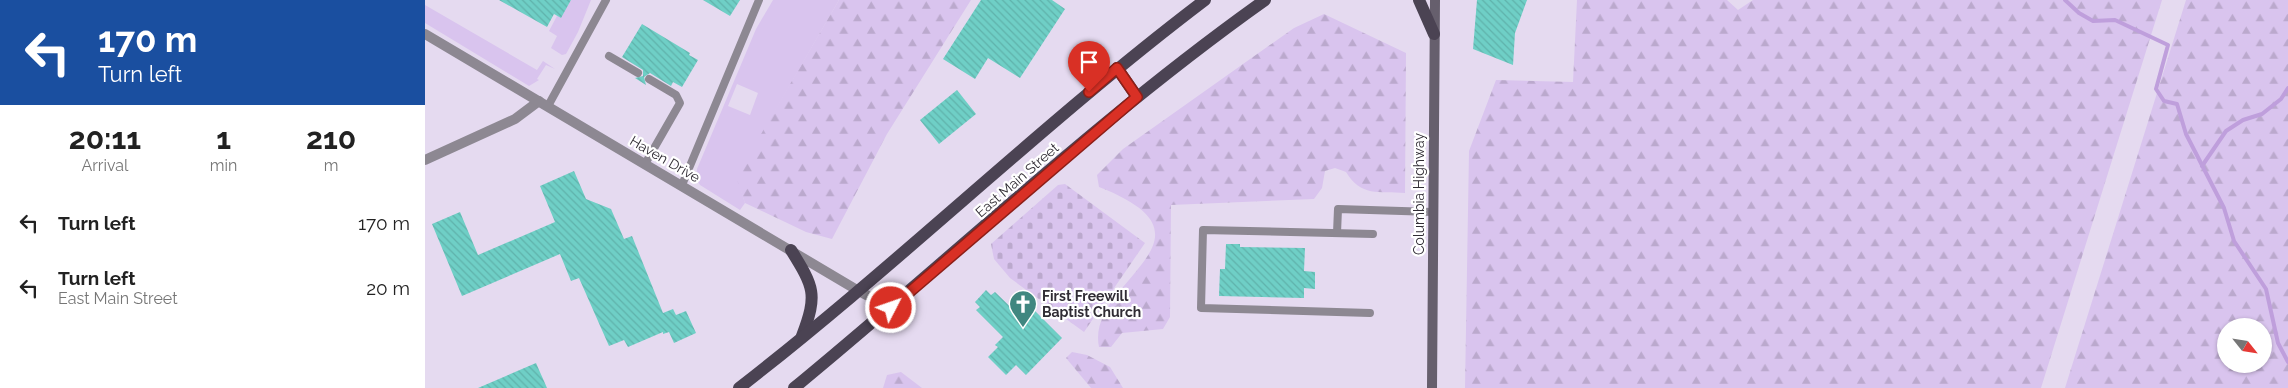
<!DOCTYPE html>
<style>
:root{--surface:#fff;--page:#f2f2f2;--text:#222;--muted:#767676}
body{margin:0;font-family:Raleway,sans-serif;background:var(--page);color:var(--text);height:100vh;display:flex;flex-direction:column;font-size:19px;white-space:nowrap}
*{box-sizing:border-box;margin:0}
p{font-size:16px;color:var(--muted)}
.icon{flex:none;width:28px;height:28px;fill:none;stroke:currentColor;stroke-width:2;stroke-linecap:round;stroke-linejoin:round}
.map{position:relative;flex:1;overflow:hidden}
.sheet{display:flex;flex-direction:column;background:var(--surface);width:425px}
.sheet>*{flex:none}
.hud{background:#1a4fa0;color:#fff;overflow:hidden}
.needle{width:32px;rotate:120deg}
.controls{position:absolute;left:1792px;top:318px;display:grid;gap:10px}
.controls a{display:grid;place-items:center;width:55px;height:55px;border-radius:50%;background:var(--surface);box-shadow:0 1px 4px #0004;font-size:25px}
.pin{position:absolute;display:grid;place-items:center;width:42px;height:42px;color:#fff;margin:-51px -21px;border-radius:50% 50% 50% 0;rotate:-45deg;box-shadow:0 0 5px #0007}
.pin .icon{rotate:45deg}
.me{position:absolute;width:55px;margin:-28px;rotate:49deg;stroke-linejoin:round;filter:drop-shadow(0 0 4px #0008)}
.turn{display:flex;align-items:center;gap:18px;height:105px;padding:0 15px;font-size:22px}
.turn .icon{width:65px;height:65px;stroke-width:2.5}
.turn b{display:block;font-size:35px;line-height:42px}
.eta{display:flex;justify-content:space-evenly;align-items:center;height:85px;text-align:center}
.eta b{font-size:30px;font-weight:700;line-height:35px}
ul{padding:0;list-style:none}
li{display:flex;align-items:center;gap:15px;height:65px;padding:0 15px}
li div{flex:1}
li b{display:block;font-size:19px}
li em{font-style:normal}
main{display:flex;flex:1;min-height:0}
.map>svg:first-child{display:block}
</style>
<main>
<section class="sheet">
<div class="hud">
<div class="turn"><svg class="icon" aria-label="left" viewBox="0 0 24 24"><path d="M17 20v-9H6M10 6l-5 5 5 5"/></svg><div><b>170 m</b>Turn left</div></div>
</div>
<div class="eta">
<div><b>20:11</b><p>Arrival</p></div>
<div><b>1</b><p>min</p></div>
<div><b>210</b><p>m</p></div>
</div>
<ul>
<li><svg class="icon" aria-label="left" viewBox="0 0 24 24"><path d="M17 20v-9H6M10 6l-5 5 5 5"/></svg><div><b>Turn left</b></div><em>170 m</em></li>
<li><svg class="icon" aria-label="left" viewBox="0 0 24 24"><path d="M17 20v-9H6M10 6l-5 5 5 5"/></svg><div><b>Turn left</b><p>East Main Street</p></div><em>20 m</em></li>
</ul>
</section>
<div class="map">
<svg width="1863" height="388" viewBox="0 0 1863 388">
<defs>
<pattern id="forest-firs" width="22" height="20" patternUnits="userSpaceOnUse" patternTransform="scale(1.25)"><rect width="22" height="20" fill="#d9c4ee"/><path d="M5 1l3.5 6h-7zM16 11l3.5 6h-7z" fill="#bba9cd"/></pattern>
<pattern id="cemetery-stones" width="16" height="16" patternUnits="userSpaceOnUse" patternTransform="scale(1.25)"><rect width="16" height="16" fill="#d9c4ee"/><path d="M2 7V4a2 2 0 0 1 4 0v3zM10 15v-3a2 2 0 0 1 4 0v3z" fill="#bba9cd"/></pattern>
<pattern id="building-back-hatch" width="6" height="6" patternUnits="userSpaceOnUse" patternTransform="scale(1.25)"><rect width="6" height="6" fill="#6fcfc6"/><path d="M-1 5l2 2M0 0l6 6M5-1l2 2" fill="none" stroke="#60b2ab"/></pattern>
</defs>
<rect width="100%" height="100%" fill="#e5daf0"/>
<g fill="#d9c4ee" fill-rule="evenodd">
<path d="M146,0H166L153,32L141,54L137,55L126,48L132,36L124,31L132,16L136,17Z"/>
<path d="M348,0H414L312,177L320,203L315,210L275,185L272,180V169L331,29ZM312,84L333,93L325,115L303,106Z"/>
<path d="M0,5L112,70L118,61L130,69L121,65L112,79L114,80L104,86L0,23Z"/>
</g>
<g fill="url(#forest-firs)" fill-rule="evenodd">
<path d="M414,0H546L462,134L407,239L381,232L320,203L311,177Z"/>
<path d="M1152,0H1302L1313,10L1328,0H1737L1616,388H1040L1044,151L1071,80L1148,82Z"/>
<path d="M1761,0H1863V388H1640ZM1801,326H1839V364H1801Z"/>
<path d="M899,14L981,53L980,193C953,191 936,197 921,172L910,168L900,171L897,188L889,199L746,205L745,317L738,329L697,333L686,347H674C660,281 807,239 674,187L672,175L698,149L869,28Z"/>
<path d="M647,352L662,355L685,367L698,388H666L641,358Z"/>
<path d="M476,372L497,388H458L462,375Z"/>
</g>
<path fill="url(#cemetery-stones)" d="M640,184L720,243L659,332L585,278L569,259L566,244L633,185Z"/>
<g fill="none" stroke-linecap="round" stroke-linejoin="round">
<g stroke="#bf9fdc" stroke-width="4">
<path d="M1640,0L1654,13L1668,21L1690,20L1743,45L1731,89L1739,101L1752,104L1761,134L1799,208L1809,241L1841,289L1853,343L1863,362"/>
<path d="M1777,166L1801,131L1818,120L1837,114L1856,99L1863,88"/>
</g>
</g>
<g fill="url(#building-back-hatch)">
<path d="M74,0H146L136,18L129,14L122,27Z"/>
<path d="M278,0H315L305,16Z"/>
<path d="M556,0H627L640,9L595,78L563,58L550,79L518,59Z"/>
<path d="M1052,0H1102L1090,33L1088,65L1048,49Z"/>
<path d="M217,24L265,53L264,55L273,60L257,87L248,82L246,86L225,73L219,77L221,85L210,78L218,76V70L197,57Z"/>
<path d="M532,90L551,114L514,144L495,120Z"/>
<path d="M149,171L161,199L186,209L199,239L207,236L238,313L248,309L251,315L261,311L271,333L249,343L244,332L238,334V332L203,347L199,340L184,346L154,278L146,281L135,254L37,296L7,224L35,212L53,255L130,222L115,186Z"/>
<path d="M801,244H815V247L880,248L879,271L890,272V289L879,288V298L794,296L795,269H800Z"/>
<path d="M561,290L566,295L570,292L597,318L607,308L637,338L601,375L591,365L581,375L563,357L573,347L570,345L578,337L551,310L555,307L550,302Z"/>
<path d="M111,363L122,388H53Z"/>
</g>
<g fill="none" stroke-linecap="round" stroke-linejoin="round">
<g stroke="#8d8892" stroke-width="8">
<path d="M184,56L213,73"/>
<path d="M123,106L181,0"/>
<path d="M220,164L255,103L251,95L224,79"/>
<path d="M257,185L334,0"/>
<path d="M912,233L913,209L1008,212"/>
<path d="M945,313L776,308L778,230L948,234"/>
</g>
<path stroke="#8d8892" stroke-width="10" d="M0,160L90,119L114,101"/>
<path stroke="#8d8892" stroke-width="10" d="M0,34L432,290L466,308"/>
<path stroke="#665f6d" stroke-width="10" d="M1007,388L1010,0"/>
<g stroke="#4b4353" stroke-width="12">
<path d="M994,0L1009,34"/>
<path d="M692,68L712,97"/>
<path d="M366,250C389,287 393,294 377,336"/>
<path d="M314,388C474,264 619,122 780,0"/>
<path d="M369,388C526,259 675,117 840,0"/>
</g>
</g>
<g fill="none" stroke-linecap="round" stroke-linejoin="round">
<g stroke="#8d1f18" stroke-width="12">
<path id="route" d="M466,308L712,97L692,68L664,92"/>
</g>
<use href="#route" stroke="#d93025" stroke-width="9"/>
</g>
<defs>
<g id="church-pin" transform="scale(1.4375)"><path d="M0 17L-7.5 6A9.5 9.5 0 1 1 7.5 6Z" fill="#408780" stroke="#fff"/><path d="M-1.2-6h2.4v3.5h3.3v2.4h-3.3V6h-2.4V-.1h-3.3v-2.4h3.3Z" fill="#fff"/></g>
</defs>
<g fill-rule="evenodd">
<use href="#church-pin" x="598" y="304"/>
</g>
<g text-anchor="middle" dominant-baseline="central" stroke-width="4.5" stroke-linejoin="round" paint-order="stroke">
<g font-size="14" fill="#302c34" stroke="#fff">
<text transform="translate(240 159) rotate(30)">Haven Drive</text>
<text transform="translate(592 180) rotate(-41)">East Main Street</text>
<text transform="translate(994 194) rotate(-90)">Columbia Highway</text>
</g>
<g font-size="14" font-weight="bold" fill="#302c34" stroke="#fff" text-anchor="start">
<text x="617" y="296">First Freewill<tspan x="617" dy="16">Baptist Church</tspan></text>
</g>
</g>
</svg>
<div class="controls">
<a><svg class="needle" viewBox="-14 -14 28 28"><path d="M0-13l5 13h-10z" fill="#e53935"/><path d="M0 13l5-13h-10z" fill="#767676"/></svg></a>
</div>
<div class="pin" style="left:664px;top:92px;background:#d93025"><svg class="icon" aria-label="arrive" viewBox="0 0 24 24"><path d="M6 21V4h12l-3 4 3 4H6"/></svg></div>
<svg class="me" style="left:466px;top:308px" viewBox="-20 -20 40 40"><circle r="17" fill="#d93025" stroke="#fff" stroke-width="3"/><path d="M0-11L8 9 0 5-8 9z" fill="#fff"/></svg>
</div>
</main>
